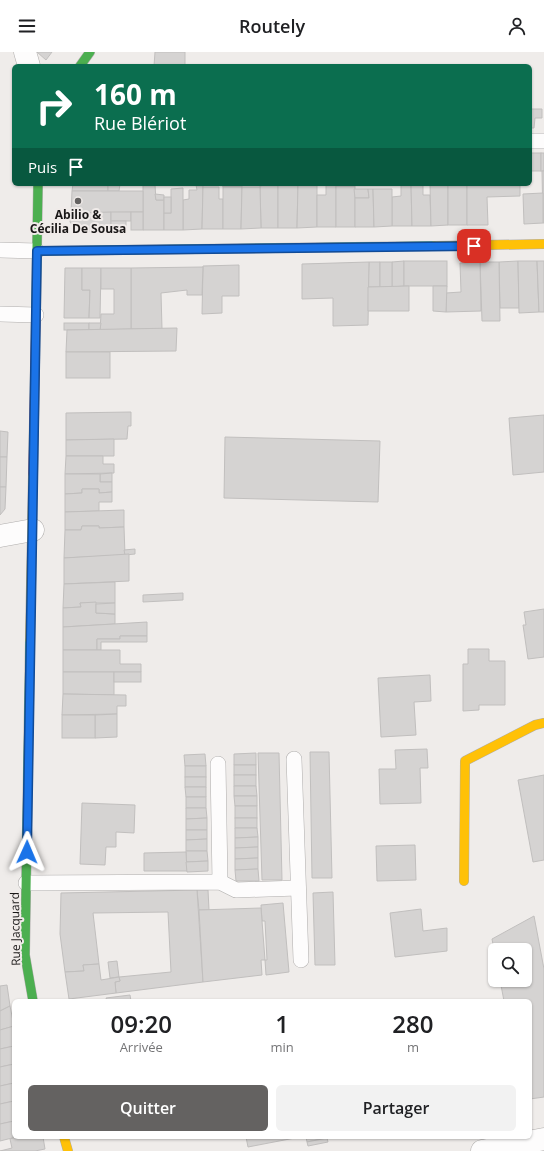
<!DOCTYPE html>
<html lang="fr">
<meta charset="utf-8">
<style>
:root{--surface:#fff;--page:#f2f2f2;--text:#202124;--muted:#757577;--accent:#646261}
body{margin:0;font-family:"Open Sans",sans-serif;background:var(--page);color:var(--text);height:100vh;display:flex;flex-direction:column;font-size:15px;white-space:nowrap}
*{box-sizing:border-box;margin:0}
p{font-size:13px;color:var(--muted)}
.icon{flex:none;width:22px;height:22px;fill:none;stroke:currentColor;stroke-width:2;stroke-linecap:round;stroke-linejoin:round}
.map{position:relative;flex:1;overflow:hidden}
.details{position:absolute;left:12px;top:947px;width:520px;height:140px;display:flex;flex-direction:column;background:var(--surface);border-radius:6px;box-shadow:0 1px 3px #0004}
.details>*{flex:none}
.banner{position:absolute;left:12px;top:12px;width:520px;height:122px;border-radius:6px;box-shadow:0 1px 3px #0004;background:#0b6e4f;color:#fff;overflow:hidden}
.tools{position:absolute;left:488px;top:891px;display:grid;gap:8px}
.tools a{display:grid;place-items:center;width:44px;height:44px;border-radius:6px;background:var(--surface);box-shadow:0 1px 3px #0004;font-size:20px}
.pin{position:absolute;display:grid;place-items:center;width:34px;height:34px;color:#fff;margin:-17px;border-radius:8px;box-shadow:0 2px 6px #0006}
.me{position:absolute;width:44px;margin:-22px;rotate:1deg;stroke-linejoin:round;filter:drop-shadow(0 0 3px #0008)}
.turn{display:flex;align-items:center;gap:14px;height:84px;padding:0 16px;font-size:18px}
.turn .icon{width:52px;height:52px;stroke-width:2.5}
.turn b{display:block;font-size:28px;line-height:34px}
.then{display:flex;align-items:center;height:38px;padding:0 16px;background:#0003;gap:8px;font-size:15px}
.eta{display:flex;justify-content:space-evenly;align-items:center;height:68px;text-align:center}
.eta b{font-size:24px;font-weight:600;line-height:28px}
.cta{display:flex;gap:8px;margin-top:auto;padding:8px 16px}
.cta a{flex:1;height:46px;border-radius:6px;background:var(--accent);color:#fff;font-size:16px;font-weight:600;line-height:46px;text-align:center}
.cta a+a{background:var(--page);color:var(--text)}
header{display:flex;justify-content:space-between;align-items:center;height:52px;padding:0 16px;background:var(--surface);font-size:18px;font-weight:600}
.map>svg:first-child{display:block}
</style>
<header><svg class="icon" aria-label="menu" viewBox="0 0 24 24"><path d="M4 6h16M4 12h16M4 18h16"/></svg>Routely<svg class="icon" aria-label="person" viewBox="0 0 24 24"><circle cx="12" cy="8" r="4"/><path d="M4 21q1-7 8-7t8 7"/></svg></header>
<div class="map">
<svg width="544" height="1099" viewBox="0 0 544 1099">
<rect width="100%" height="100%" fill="#efecea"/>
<g fill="#d5d3d2" stroke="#c1bfbe">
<path d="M37,0H52L46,8Z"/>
<path d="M155,0H185V14H154Z"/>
<path d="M530,57H542V66H535L534,76H530Z"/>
<rect x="530" y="101" width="11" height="18"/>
<rect x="541" y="101" width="3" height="18"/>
<path d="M542,119H544V171H543Z"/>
<path d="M73,132H108V139H72Z"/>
<path d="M108,132H120L119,139H108Z"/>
<path d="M183,132H203L202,177L183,178V148L189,147V138H197L196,133Z"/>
<path d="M222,132H242V135H223Z"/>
<path d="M269,132H278V176H261L260,134Z"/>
<path d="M278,132H298L297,176H278Z"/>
<path d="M298,132H317V175L297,176Z"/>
<path d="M326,132H336V175H317V143H326Z"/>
<path d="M407,132H411L412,174H392V145L401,144V133Z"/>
<path d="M411,132L423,133V143H430L431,174H412Z"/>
<path d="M430,132H448V173L431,174Z"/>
<rect x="448" y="132" width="19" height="41"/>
<path d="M467,132H520V144L487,145L488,173H467Z"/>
<path d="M143,133H155L156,148H164V178H143Z"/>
<rect x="336" y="134" width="19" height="41"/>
<path d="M203,135H219V147H223V177H202Z"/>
<path d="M223,135H242L241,177H223Z"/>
<path d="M242,135H260L261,176L241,177Z"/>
<path d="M183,136V178H164V161H171V137Z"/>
<path d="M354,137H368L369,146H355Z"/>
<path d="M368,137H373L374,175H355V146H369Z"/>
<path d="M373,137H392V174L374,175Z"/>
<path d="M72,139H143V160L71,161Z"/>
<path d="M543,141V171L524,172L523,142Z"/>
<path d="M155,142L164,143V148H156Z"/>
<rect x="164" y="145" width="7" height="16"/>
<path d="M111,160V179H77L70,170L71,161Z"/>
<rect x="111" y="160" width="20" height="9"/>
<rect x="131" y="160" width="12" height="18"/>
<rect x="111" y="169" width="15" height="10"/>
<path d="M404,209V234L392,235V210Z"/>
<rect x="404" y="209" width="43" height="25"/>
<path d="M518,209L519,256H500L499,210Z"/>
<path d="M518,209H537L539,260L519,261Z"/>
<path d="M537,209H544V260H539Z"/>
<path d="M369,210H380V235H368Z"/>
<path d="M369,210L368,273L333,274V246L302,247V212Z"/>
<rect x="380" y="210" width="12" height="25"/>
<path d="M480,210H499L500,269H482Z"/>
<path d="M480,210L481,259L446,260V241L461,240L460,211Z"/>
<path d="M239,213V244H222V261L202,262L203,214Z"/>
<path d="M203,215L202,243H187V238L161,241L162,277H131V216Z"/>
<path d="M65,216H82V238H90L89,266H64Z"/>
<path d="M82,216H101L100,266H89L90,238H82Z"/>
<path d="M101,216H131V277L100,278L101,262H114V237H101Z"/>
<path d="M409,234V259H368V235Z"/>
<path d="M433,234H447L446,260L433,259Z"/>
<rect x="64" y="271" width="25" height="7"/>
<path d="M89,271H101L100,278H89Z"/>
<path d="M177,276L176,299L66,300L67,278Z"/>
<rect x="66" y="300" width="44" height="26"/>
<path d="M131,360V374H128L127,387L66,388V361Z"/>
<path d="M544,363V420L513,423L509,366Z"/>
<path d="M0,379L8,380L7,405H0Z"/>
<path d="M225,385L380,389L378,450L224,446Z"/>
<path d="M114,387V404H66V388Z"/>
<path d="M66,404H103V412H114V421L65,422Z"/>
<path d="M0,405H7L6,435H0Z"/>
<path d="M112,421V430H100V422Z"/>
<path d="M65,422H100V430H112V440L99,441V437H82V441L65,442Z"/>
<path d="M0,435H6L5,457L0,463Z"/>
<path d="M82,437H99V441L112,440V450H99V459L65,460V442L82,441Z"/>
<path d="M124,458V475L99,476V474H82L81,478H65V460Z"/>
<path d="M82,474H99V476L124,475L125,503L64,506L65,478H81Z"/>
<path d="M135,497V502L125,503L124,498Z"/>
<path d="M129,502V529L64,532V506Z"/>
<path d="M115,530V551H80L81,555L63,556L64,532Z"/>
<path d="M183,541V548L143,550V543Z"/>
<path d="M96,550V561L115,562V572L63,575V556L81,555L80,551Z"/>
<path d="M115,551V562L96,561V552Z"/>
<path d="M544,557V605L528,607L523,573H526L524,560Z"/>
<path d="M147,570V584H120V587H97V598H63V575Z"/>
<path d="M120,584H147V590H101V598H97V587H120Z"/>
<path d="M468,597H489V609H505V653H479V658L463,659V612H468Z"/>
<path d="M63,598H120V612H141V620H63Z"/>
<path d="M63,620H114V643L63,642Z"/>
<rect x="114" y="620" width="27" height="10"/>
<path d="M430,623L431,649L414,650L416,683L381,685L378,626Z"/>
<path d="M63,642L126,643V654H117V662L62,663Z"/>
<path d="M117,662V685L95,686V663Z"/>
<rect x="62" y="663" width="33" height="23"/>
<path d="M427,697L428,716H420L421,751L380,752L379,717H396L395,698Z"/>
<path d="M310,700H329L332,826H312Z"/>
<path d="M256,701V713H234V702Z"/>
<path d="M258,701H279L282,828H262Z"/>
<path d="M205,702L206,714H185L184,703Z"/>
<rect x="234" y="713" width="22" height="10"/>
<rect x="185" y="714" width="21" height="11"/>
<rect x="234" y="723" width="22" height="11"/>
<path d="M544,723V808L533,810L518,728Z"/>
<rect x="185" y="725" width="21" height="10"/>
<path d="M234,734H256L257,744H234Z"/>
<path d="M185,735H206V745H186Z"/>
<path d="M234,744H257V754H235Z"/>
<rect x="186" y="745" width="20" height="11"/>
<path d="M82,751L135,753L134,781L116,780V795H106L105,813L80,812Z"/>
<rect x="235" y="754" width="22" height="12"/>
<path d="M186,756H206L207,766L186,767Z"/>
<path d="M207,766V778H186V767Z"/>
<rect x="235" y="766" width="22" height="10"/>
<path d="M235,776H257L258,785L235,786Z"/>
<path d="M186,778H207V787L186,788Z"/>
<path d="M258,785V795L235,796V786Z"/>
<path d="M207,787V799H186V788Z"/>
<path d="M415,793L416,828L377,829L376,794Z"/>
<path d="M258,795V806L235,807V796Z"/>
<path d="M186,799H207L208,809L186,810Z"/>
<path d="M186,800L187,819H144V801Z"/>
<path d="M258,806V817L235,818V807Z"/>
<path d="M208,809V819L187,820L186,810Z"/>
<path d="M258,817L259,829H236L235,818Z"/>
<path d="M197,838H208L209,858H199Z"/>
<path d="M197,838L203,930L116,941L115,930L120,929L119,925L171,920L168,860L93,861L99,912L83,913L84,919L65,920L60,882L61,841Z"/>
<path d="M333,840L335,913H315L313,841Z"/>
<path d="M283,851L289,920L266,923L265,908H267L265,869H262L261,853Z"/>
<path d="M261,856L265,908H261L262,923L203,930L199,858Z"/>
<path d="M421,857L423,879L447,876V899L395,905L390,861Z"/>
<path d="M534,864L544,917V1045L530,1047V949H504L500,928H525V898H495V903L492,887Z"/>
<path d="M117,909L119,925L110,926L108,910Z"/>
<path d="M99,912L101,928L119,925L120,929L115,930L116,941L69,947L65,920L84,919L83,913Z"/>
<path d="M7,933L10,954L0,959V934Z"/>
<path d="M130,943L131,949H107L106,946Z"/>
<path d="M10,954L14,974L0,978V959Z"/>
<path d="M14,974V994L0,997V978Z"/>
<path d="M14,994V1012L0,1015V997Z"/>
<path d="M14,1012V1031L0,1034V1015Z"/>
<path d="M14,1031V1049L0,1052V1034Z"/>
<path d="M14,1049V1069L0,1072V1052Z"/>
<path d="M14,1069V1085H16L0,1089V1072Z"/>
<path d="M16,1085H43L45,1097L35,1099H0L12,1096L10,1087Z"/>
<path d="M246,1085H300L248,1095Z"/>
<path d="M306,1085H330L307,1090Z"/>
<path d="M327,1086L328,1090L308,1094L307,1090Z"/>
</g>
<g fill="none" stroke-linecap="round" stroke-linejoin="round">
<g stroke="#afadac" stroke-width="16">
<g id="lane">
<path d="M530,89H544"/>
<path d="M0,198L37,199"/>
<path d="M0,262L36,263"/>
<path d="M294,707L301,908"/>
<path d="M218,712L220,830"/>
<path d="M26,831L220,830L236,838L298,836"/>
</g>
</g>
<g stroke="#afadac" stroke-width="23">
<g id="street">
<path d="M25,0L29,14"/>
<path d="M0,484L33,478"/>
<path d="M482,1099L544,1087"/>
</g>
</g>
<g stroke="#afadac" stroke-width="10">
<g id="fast">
<path d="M80,14L90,0"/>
<path d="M37,199L434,194"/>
<path d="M36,259L38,132"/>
<path d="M30,588L25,903L33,949"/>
</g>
</g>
<g stroke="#afadac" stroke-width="10">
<g id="slow">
<path d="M434,194L544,192"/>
<path d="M30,588L33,422"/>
<path d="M464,829L465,709L535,673L544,671"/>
<path d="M64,1085L68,1099"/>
</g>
</g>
<g stroke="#afadac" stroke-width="10">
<path id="jam" d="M33,422L36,259"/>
</g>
<use href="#lane" stroke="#fdfcfc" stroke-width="15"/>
<use href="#street" stroke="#fdfcfc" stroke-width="22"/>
<use href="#fast" stroke="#4caf50" stroke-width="9"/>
<use href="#slow" stroke="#ffc107" stroke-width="9"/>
<use href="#jam" stroke="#c62828" stroke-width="9"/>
</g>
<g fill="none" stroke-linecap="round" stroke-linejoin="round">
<g stroke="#114b97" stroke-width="10">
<path id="route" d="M27,800L37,199L474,194"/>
</g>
<use href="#route" stroke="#1a73e8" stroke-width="7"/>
</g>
<circle fill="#646261" stroke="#f0ebe9" stroke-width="1.5" cx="78" cy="149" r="4"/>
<g text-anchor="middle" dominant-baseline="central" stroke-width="4" stroke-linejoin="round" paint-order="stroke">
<g font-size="12" font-weight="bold" fill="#191717" stroke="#f0ebe9">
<text x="78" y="162">Abilio &amp;<tspan x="78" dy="14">Cécilia De Sousa</tspan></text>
</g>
<g font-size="12" fill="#191717" stroke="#f0ebe9">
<text transform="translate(15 877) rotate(-91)">Rue Jacquard</text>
</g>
</g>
</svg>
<div class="tools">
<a><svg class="icon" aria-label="search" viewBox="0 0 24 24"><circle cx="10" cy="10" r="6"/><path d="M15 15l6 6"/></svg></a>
</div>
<div class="pin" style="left:474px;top:194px;background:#d93025"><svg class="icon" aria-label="arrive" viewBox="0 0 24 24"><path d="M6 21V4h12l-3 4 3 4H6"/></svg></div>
<svg class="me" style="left:27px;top:800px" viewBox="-20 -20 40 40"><path d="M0-17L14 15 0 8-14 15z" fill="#1a73e8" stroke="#fff" stroke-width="4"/></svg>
<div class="banner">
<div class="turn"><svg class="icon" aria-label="right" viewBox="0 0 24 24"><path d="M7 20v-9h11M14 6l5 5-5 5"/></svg><div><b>160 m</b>Rue Blériot</div></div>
<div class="then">Puis<svg class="icon" aria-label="arrive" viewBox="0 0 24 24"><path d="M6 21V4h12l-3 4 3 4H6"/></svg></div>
</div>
<section class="details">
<div class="eta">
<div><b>09:20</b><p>Arrivée</p></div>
<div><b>1</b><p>min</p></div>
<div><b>280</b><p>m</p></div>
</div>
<div class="cta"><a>Quitter</a><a>Partager</a></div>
</section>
</div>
